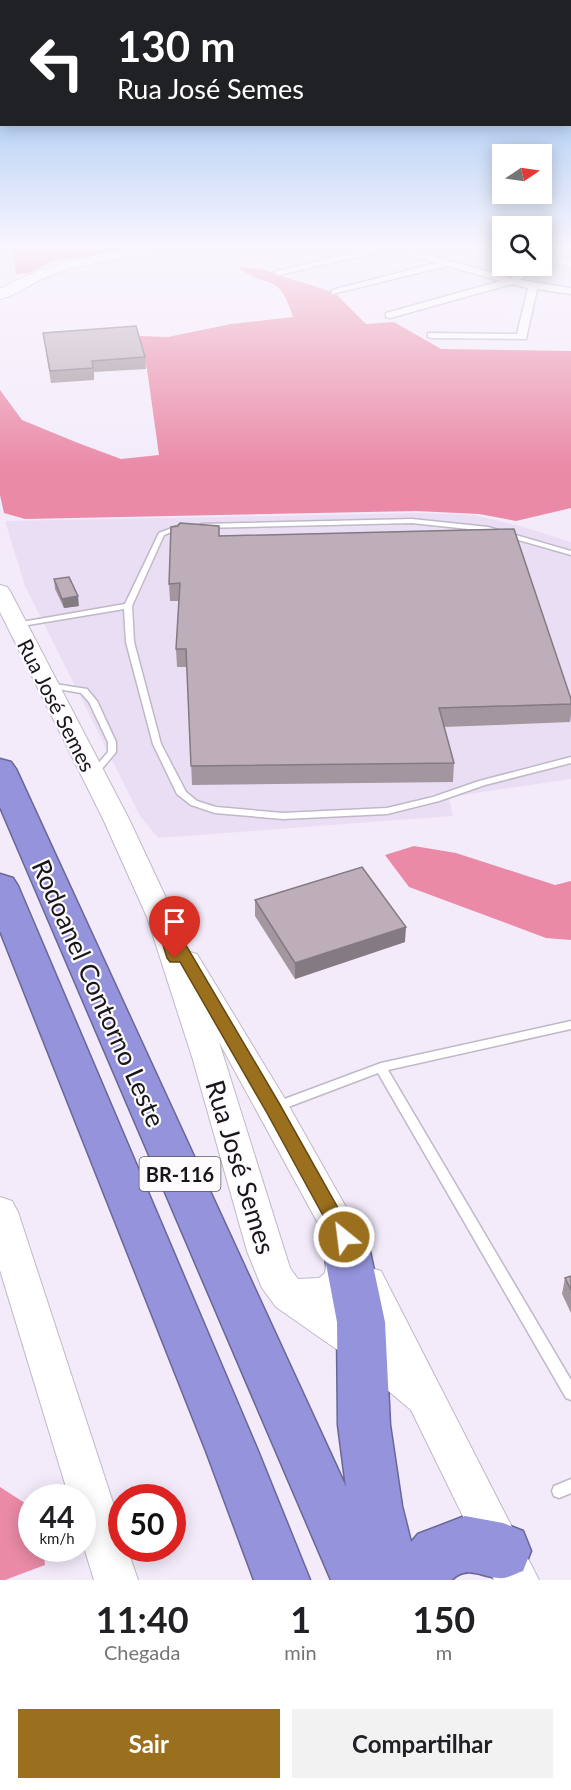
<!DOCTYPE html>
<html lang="pt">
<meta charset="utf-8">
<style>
:root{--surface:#fff;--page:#f2f2f2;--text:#202124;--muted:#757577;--accent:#9a6f1d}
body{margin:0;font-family:Lato,sans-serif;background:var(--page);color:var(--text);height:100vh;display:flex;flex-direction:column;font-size:22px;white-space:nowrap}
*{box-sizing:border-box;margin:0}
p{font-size:20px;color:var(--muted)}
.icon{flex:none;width:33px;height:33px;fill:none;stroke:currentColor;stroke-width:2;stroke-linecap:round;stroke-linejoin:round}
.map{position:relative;height:1580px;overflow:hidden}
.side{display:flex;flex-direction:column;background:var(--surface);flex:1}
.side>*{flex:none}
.top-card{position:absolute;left:0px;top:0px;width:572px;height:126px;box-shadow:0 3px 15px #0003;background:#202124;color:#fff;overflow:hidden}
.needle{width:39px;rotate:77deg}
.fabs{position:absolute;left:492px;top:144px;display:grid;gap:12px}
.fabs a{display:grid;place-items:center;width:60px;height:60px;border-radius:0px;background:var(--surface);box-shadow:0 3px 15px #0003;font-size:30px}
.speed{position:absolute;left:18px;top:1484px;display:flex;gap:12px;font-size:30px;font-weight:700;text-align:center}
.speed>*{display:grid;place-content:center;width:78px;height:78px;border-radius:50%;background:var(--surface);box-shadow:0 3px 15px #0003;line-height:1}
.speed small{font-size:15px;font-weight:400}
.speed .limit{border:9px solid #d22;background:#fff;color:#111}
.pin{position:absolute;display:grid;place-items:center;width:51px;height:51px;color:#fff;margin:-62px -26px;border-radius:50% 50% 50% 0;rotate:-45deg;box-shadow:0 0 6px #0007}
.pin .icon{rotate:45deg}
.me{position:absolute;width:66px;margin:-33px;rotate:331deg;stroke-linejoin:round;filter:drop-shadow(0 0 4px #0008)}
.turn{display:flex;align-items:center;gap:21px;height:126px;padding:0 18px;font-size:27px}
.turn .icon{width:78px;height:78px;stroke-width:2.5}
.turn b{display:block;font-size:42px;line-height:51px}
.eta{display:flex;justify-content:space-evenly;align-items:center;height:102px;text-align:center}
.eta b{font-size:36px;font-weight:700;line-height:42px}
.primary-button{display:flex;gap:12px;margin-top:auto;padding:12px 18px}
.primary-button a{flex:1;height:69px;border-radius:0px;background:var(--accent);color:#fff;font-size:24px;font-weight:700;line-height:69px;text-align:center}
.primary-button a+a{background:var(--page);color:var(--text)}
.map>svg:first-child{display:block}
</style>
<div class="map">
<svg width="571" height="1580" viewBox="0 0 571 1580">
<rect width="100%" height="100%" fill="#f3ebfa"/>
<path fill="#eadef5" d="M422,513L474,515L520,526L571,542V779L449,797L453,816L158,838L140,816L25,586L5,521Z"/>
<g fill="#ea8aa7">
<path d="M12,246H172L53,261L29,273L16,274Z"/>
<path d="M238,267L260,269L335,293L366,324L394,322L441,349L571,351V508L516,521L479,514L416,511L25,519L4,513L0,495V390L22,420L78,443L121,459L159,455L147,369L139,336L168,337L231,324L293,317C278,269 268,291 238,267Z"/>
<path d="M414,846L456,853L555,885L571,881V940L546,938L409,887L385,855Z"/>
<path d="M0,1487L31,1507L32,1548H43L45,1565L5,1580H0Z"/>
</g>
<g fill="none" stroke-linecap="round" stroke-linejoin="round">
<g stroke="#c0b8c7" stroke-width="3">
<g id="lane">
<path d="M412,519L488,527L571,551V555L487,531L412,523L201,528L198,526L201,524Z"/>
<path d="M182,524L185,526L184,527L164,535L132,606L134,642L161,744L186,792L197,801L216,807L283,813L387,808L433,797L479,781L571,757V763L485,785L439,801L387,814L283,819L215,813L191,805L177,794L153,744L126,642L124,609L16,627L12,625L16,623L125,604L159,533Z"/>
<path d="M46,683H49L87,689L97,701L116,742V752L96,776L93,777L89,774L108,752V742L89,702L81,693L46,687L45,685Z"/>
<path d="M571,1021V1029L388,1070L571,1380V1400L566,1398L378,1073L275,1112L271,1110L269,1107L271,1104L381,1063Z"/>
<path d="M571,1479V1493L559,1498L554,1496L552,1491L554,1486Z"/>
</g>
</g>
<g stroke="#c0b8c7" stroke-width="3">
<path id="street" d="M379,246H395L511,278L530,266H540L520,280L571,288V294L537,289L526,339L432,338L428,337V333L517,334L528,288L512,284L390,318L386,317V313L501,281L447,266L332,294V290L436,263L389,250L279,275L274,272Z"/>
</g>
<g stroke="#c0b8c7" stroke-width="2">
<g id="secondary">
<path d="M157,246H205L199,250C150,255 101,258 54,274C35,280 19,295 0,299V289C49,262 102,252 157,246Z"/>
<path d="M542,252L571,259V267L542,260Z"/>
<path d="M0,585L7,587L10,591L129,819L175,917L187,951L197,954L285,1099L364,1239L369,1250L362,1262L361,1269L368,1267L381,1271L539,1580H494L411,1410L349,1358L276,1307L262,1288L247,1251L193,1060L147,917L103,819L0,612ZM219,1042L332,1249L326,1261L325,1273L319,1278L298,1279L290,1268ZM354,1291L355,1295L373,1332L334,1306L347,1300Z"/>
<path d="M0,1197L12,1201L18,1212L122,1530V1548H127L138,1580H94L82,1541V1497H69L0,1270Z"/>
</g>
</g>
<g stroke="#696798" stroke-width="3">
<g id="highway">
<path d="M0,759L11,762L16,769L346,1487L338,1425L337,1322L321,1237L328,1223L344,1217L360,1223L367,1237L385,1322L390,1425L402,1506L411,1542L418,1534L465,1516L503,1523L523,1531L531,1551L523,1571C517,1573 510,1577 504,1578C486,1580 467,1563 452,1580H331L0,807Z"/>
<path d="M0,874L13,878L18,886L258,1451L310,1580H254L206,1451L0,931Z"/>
</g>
</g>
<use href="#lane" fill="#fff" fill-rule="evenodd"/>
<use href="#street" fill="#fff" fill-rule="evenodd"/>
<use href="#secondary" fill="#fff" fill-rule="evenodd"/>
<use href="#highway" fill="#9493db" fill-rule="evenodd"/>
</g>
<g fill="#a3969f">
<path d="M43,333L145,357L146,369L94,372V380L51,383Z"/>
<path d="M219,536L571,699V715L570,722L444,727L454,763L453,782L192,785L187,667H177L176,649L179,601H170L169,584Z"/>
<path d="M54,579L79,606L64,608L55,589Z"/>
<path d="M255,900L405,942L295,979L255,916Z"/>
<path d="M565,1278L571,1290V1313L562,1294Z"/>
</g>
<g fill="#847a82">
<path d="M78,596L79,606L64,608L62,599Z"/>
<path d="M406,927L405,942L295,979V963Z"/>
</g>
<g fill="#bdaeb9" stroke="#847a82" stroke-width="1.5">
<path d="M136,326L145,357L92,361L93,368L50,371L43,333Z"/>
<path d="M180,523L219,526V536L514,529L571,699V704L439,708L454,763L191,766L186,649H176L180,583L169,584L171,527L178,526Z"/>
<path d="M69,577L78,596L62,599L54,579Z"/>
<path d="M362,867L406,927L295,963L255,900Z"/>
<path d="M571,1276V1290L565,1278Z"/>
</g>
<linearGradient id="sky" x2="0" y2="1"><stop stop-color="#7db3f0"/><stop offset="0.53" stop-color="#faf6fd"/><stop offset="1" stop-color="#faf6fd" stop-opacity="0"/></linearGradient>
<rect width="571" height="468" fill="url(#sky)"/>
<path fill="#9a6f1d" stroke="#644813" stroke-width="1.5" d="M161,912L167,913L279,1103L351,1231L354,1237L351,1243L344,1245L338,1243L267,1113L180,962H170L167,958L154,917Z"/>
<g text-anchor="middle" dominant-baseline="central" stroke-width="4.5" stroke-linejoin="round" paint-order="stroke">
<rect fill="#fdfbfe" stroke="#5d5b5f" stroke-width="1.5" x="139.5" y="1157" width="81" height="34" rx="4.5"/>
<g font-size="20" font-weight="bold" fill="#19161b">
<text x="180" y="1174">BR-116</text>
</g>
<g font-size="21" fill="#19161b" stroke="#fdfbfe">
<text transform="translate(57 705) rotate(63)">Rua José Semes</text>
</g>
<g font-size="26" fill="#19161b" stroke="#fdfbfe">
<text transform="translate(99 993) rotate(66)">Rodoanel Contorno Leste</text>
<text transform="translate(241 1167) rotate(73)">Rua José Semes</text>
</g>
</g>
</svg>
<div class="fabs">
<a><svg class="needle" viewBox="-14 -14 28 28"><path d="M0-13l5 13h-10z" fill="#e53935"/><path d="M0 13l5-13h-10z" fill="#757577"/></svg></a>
<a><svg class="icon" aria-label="search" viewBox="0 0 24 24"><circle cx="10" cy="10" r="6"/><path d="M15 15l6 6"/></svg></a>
</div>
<div class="speed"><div>44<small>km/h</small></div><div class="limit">50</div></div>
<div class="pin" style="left:175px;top:958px;background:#d93025"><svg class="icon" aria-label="arrive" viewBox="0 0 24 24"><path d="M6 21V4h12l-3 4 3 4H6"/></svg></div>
<svg class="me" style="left:344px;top:1237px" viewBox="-20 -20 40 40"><circle r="17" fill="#9a6f1d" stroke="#fff" stroke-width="3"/><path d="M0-11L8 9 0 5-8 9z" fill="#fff"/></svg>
<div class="top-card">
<div class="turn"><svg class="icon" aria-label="left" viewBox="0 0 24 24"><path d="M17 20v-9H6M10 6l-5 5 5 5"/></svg><div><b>130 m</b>Rua José Semes</div></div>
</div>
</div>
<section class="side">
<div class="eta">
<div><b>11:40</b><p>Chegada</p></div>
<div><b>1</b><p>min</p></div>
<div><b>150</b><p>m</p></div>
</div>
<div class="primary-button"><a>Sair</a><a>Compartilhar</a></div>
</section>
